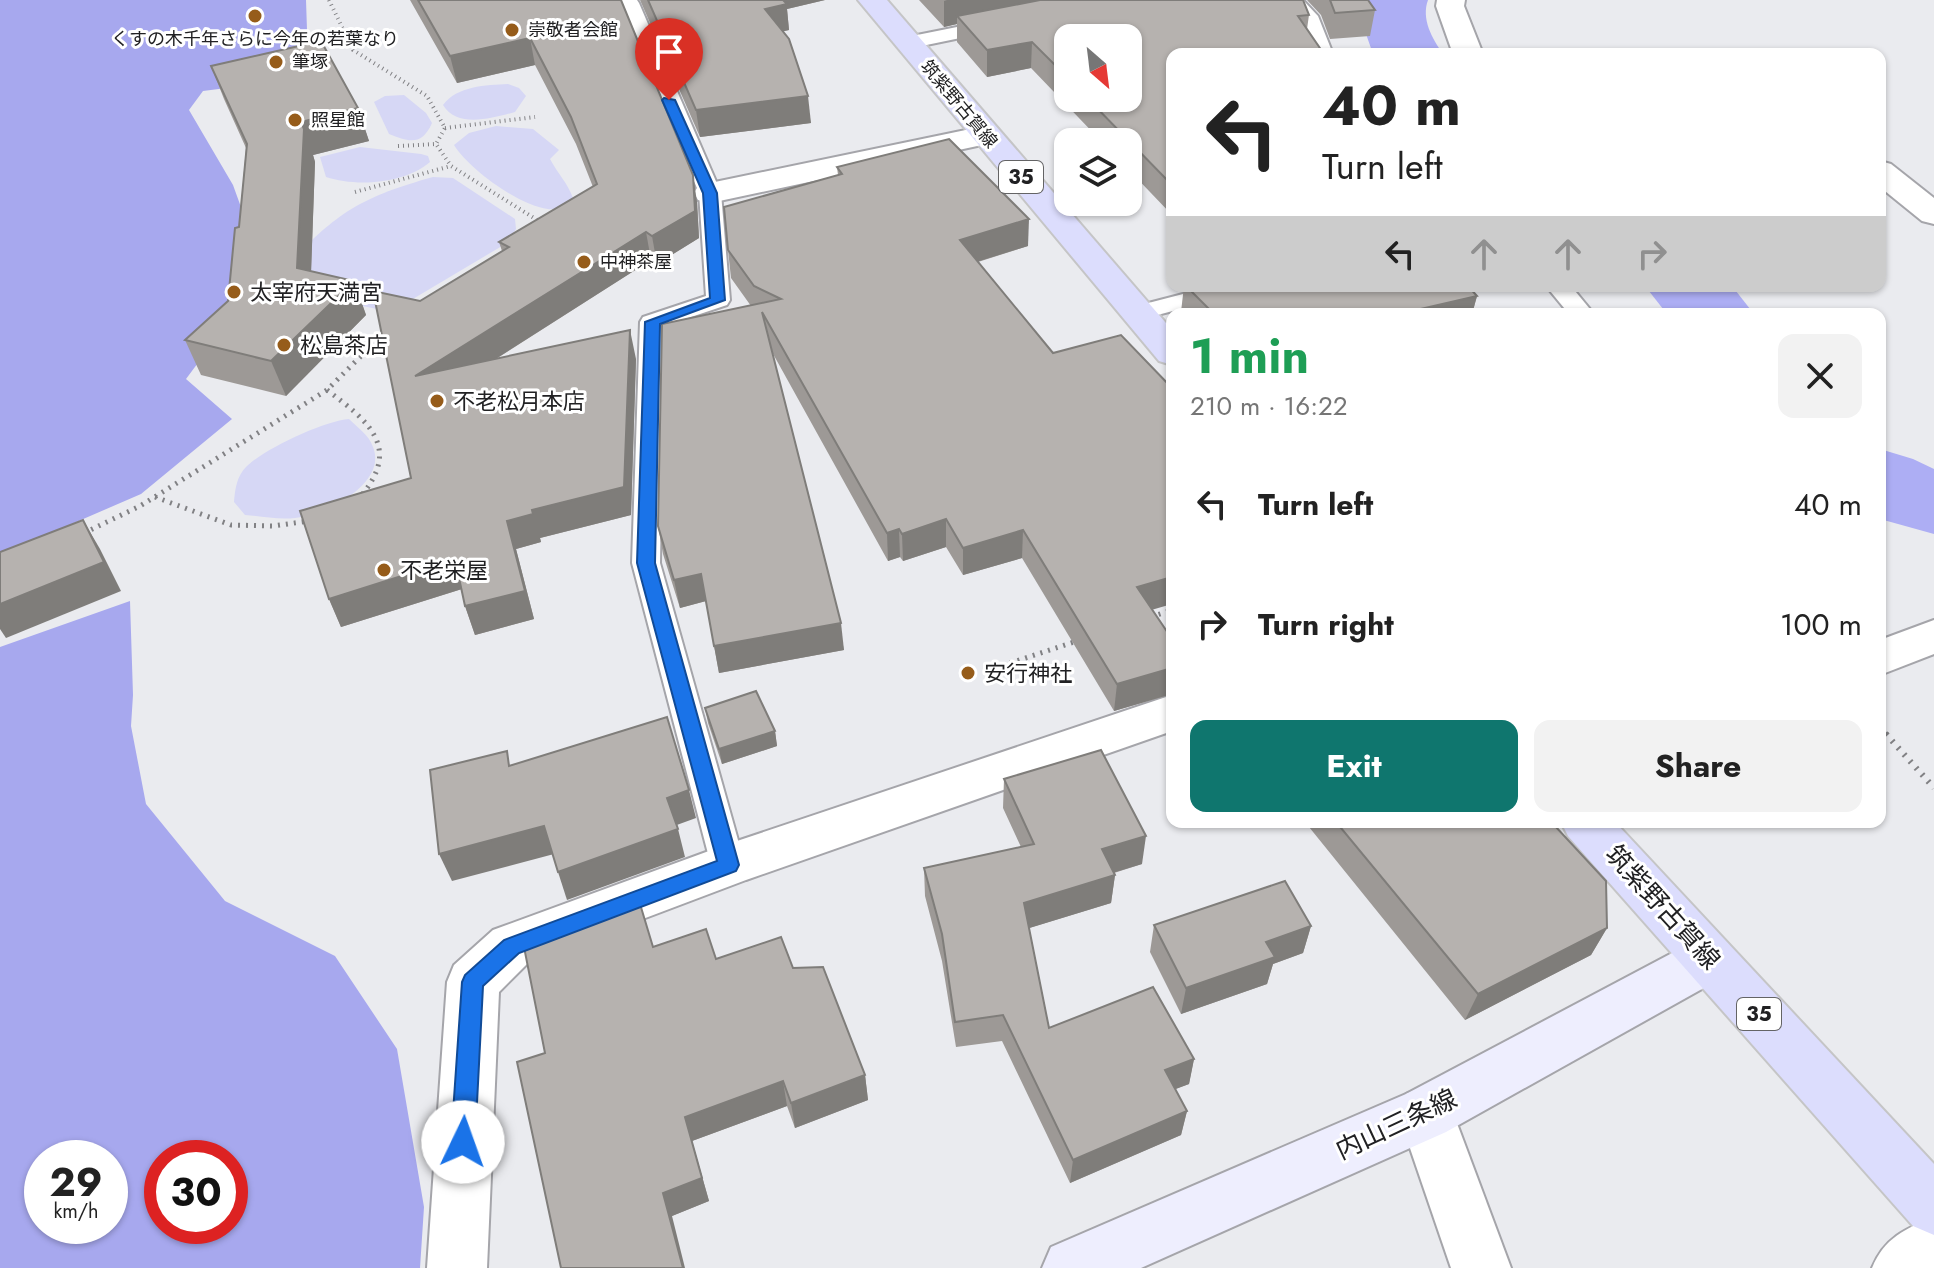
<!DOCTYPE html>
<meta charset="utf-8">
<style>
:root{--surface:#fff;--page:#f2f2f2;--text:#222;--muted:#767676;--accent:#0f766e}
body{margin:0;font-family:Jost,"Noto Sans JP",sans-serif;background:var(--page);color:var(--text);height:100vh;display:flex;flex-direction:column;font-size:30px;white-space:nowrap}
*{box-sizing:border-box;margin:0}
p{font-size:26px;color:var(--muted)}
.icon{flex:none;width:44px;height:44px;fill:none;stroke:currentColor;stroke-width:2;stroke-linecap:round;stroke-linejoin:round}
.map{position:relative;flex:1;overflow:hidden}
.side{position:absolute;left:1166px;top:308px;width:720px;height:520px;display:flex;flex-direction:column;background:var(--surface);border-radius:16px;box-shadow:0 2px 6px #0004}
.side>*{flex:none}
.top-card{position:absolute;left:1166px;top:48px;width:720px;height:244px;border-radius:16px;box-shadow:0 2px 6px #0004;background:#fff;color:var(--text);overflow:hidden}
.needle{width:52px;rotate:152deg}
.tools{position:absolute;left:1054px;top:24px;display:grid;gap:16px}
.tools a{display:grid;place-items:center;width:88px;height:88px;border-radius:16px;background:var(--surface);box-shadow:0 2px 6px #0004;font-size:40px}
.speed{position:absolute;left:24px;top:1140px;display:flex;gap:16px;font-size:40px;font-weight:700;text-align:center}
.speed>*{display:grid;place-content:center;width:104px;height:104px;border-radius:50%;background:var(--surface);box-shadow:0 2px 6px #0004;line-height:1}
.speed small{font-size:20px;font-weight:400}
.speed .limit{border:12px solid #d22;background:#fff;color:#111}
.pin{position:absolute;display:grid;place-items:center;width:68px;height:68px;color:#fff;margin:-82px -34px;border-radius:50% 50% 50% 0;rotate:-45deg;box-shadow:0 0 8px #0007}
.pin .icon{rotate:45deg}
.me{position:absolute;width:88px;margin:-44px;rotate:3deg;stroke-linejoin:round;filter:drop-shadow(0 0 6px #0008)}
.turn{display:flex;align-items:center;gap:28px;height:168px;padding:0 24px;font-size:36px}
.turn .icon{width:104px;height:104px;stroke-width:2.5}
.turn b{display:block;font-size:56px;line-height:68px}
.lanes{display:flex;align-items:center;height:76px;padding:0 24px;background:#0003;justify-content:center;gap:40px;direction:ltr}
.lanes .off{opacity:.35}
.round{display:grid;place-items:center;flex:none;width:84px;height:84px;border-radius:16px;background:var(--page)}
.head{display:flex;align-items:center;justify-content:space-between;height:136px;padding:0 24px}
h1{font-size:48px;font-weight:700;line-height:60px;color:#1e9e55}
.primary-button{display:flex;gap:16px;margin-top:auto;padding:16px 24px}
.primary-button a{flex:1;height:92px;border-radius:16px;background:var(--accent);color:#fff;font-size:32px;font-weight:700;line-height:92px;text-align:center}
.primary-button a+a{background:var(--page);color:var(--text)}
ul{padding:0;list-style:none}
li{display:flex;align-items:center;gap:24px;height:120px;padding:0 24px}
li div{flex:1}
li b{display:block;font-size:30px}
li em{font-style:normal}
.map>svg:first-child{display:block}
</style>
<div class="map">
<svg width="1934" height="1268" viewBox="0 0 1934 1268">
<rect width="100%" height="100%" fill="#eaebef"/>
<g fill="#d6d7f5">
<path d="M508,84L519,88L526,96L515,112C493,118 457,129 443,105C457,86 486,85 508,84Z"/>
<path d="M404,95L426,113L432,123C422,146 409,142 389,134L374,102L385,96Z"/>
<path d="M496,126L533,129L559,150L550,159C558,174 567,182 573,198L567,206C562,207 554,210 548,209C518,205 469,169 454,145L469,133Z"/>
<path d="M360,147L421,154L428,156L430,162C404,184 356,187 326,177L320,157Z"/>
<path d="M433,177L453,178L515,219L516,229L507,243L391,312L282,289L278,275C333,216 354,199 433,177Z"/>
<path d="M349,419C358,428 369,435 373,447C388,484 324,515 295,518C278,520 261,516 245,515L234,502C235,489 237,476 246,467C264,449 324,421 349,419Z"/>
</g>
<g fill="#a7a8ee" fill-rule="evenodd">
<path d="M0,0H306L307,30L323,51L250,85L203,91L189,110L233,185L246,221L238,309L186,379L232,419L141,494L0,555Z"/>
<path d="M130,601L133,695L131,726L146,804L225,901L335,956L397,1049L424,1207L420,1268H0V647ZM42,1158H110V1226H42ZM162,1158H230V1226H162Z"/>
</g>
<g fill="none" stroke-linecap="round" stroke-linejoin="round">
<g fill="#adaef4" fill-rule="evenodd">
<path d="M1362,0H1428C1421,19 1432,38 1443,54H1373L1358,11Z"/>
<path d="M1645,286H1732L1754,314H1667Z"/>
<path d="M1880,449L1913,459L1934,469V534L1880,519Z"/>
</g>
<g stroke="#a5a5aa" stroke-width="4">
<g id="lane">
<path d="M621,0H637L639,3L721,193L730,300L727,305L664,326L660,563L745,865L740,875L728,879L716,875L711,865L632,563L640,322L643,317L706,296L699,193L619,3Z"/>
<path d="M1282,0H1303L1318,16L1333,54H1313L1299,18Z"/>
<path d="M997,19L1007,25L1004,29L907,49L897,43L907,37Z"/>
<path d="M1214,286H1254L1250,291L1138,320L1129,318L1126,313L1129,308Z"/>
<path d="M1546,286H1571L1594,314H1569Z"/>
</g>
</g>
<g stroke="#a5a5aa" stroke-width="4">
<g id="street">
<path d="M1437,0H1465L1464,6L1483,54H1453L1436,6Z"/>
<path d="M985,126L996,128L1001,135L996,142L710,203L698,200L694,193L698,186L710,183Z"/>
<path d="M1880,161L1891,164L1934,198V224L1922,221L1880,187Z"/>
<path d="M1934,620V654L1880,675V640Z"/>
<path d="M1172,695V731L746,880L529,962L499,992L487,1268H427L447,982L454,965L493,930L728,844Z"/>
<path d="M1426,1086L1446,1094L1511,1268H1451L1398,1113L1406,1094Z"/>
<path d="M1934,1217V1268H1872C1884,1238 1905,1229 1934,1217Z"/>
</g>
</g>
<g stroke="#a5a5aa" stroke-width="4">
<path id="secondary" d="M1709,936L1727,943L1735,959L1727,975L1446,1132L1141,1268H1042L1051,1247L1406,1094L1691,943Z"/>
</g>
<g stroke="#c5c5c6" stroke-width="4">
<g id="primary">
<path d="M858,0H887L1172,330V365L1159,361Z"/>
<path d="M1561,822H1615L1934,1164V1235L1913,1226L1568,836Z"/>
</g>
</g>
<g stroke="#818184" stroke-width="4" stroke-dasharray="1 4" stroke-linecap="butt">
<path d="M329,0L353,50L427,96L445,128L436,144"/>
<path d="M445,128L535,117"/>
<path d="M398,146L436,144L451,166"/>
<path d="M355,192L451,166L542,223"/>
</g>
<g stroke="#818184" stroke-width="5" stroke-dasharray="2 6" stroke-linecap="butt">
<path d="M327,390C368,421 402,447 361,496"/>
<path d="M155,497L231,525L273,526L309,521"/>
<path d="M84,533L140,506L327,390L367,350L386,337"/>
<path d="M1151,617L1172,610"/>
<path d="M1010,663L1077,641"/>
<path d="M1880,727L1888,736"/>
</g>
<path stroke="#818184" stroke-width="6" stroke-dasharray="2 7" stroke-linecap="butt" d="M1886,734L1934,788"/>
<use href="#lane" fill="#fff" fill-rule="evenodd"/>
<use href="#street" fill="#fff" fill-rule="evenodd"/>
<use href="#secondary" fill="#eeeefe" fill-rule="evenodd"/>
<use href="#primary" fill="#dcddfd" fill-rule="evenodd"/>
</g>
<g fill="#9d9996" fill-rule="evenodd">
<path d="M410,0H621L697,202L699,238L657,264L651,260L496,359H636L631,515L540,538L541,542L516,549L534,619L475,635L465,606L462,589L341,627L329,599L411,478L420,301L502,251L499,242L593,187L576,144L535,65L457,83Z"/>
<path d="M640,0H825L787,9L789,30L783,31L811,123L700,137Z"/>
<path d="M919,0H1303L1309,15L1307,29L1172,54V215L1128,169V142H1102L1031,68L987,77L957,42V24L944,27ZM1068,38L1128,98H1068Z"/>
<path d="M1307,0H1368L1375,10L1370,36L1330,39L1321,15Z"/>
<path d="M211,66L358,108L369,141L313,155L315,162L311,271L354,281L366,315L286,396L201,375L185,340L228,301L239,227L246,148L224,99Z"/>
<path d="M837,167L1028,246L978,262L1152,610L1172,639V694L1114,711L1022,558L963,575L946,547L903,561L900,557L888,561L772,352L844,650L719,673L706,601L680,608L663,554L658,526L751,306L731,278L728,250L838,175Z"/>
<path d="M1184,286H1468L1477,296L1472,314H1182L1181,312Z"/>
<path d="M705,708L775,731L777,746L722,764L708,723Z"/>
<path d="M1004,779L1142,864L1114,873L1115,875L1111,903L1029,928L1049,1028L1194,1059L1189,1084L1175,1089L1187,1111L1181,1135L1070,1183L1002,1041L956,1047L942,961L925,896L924,868L1021,847L1003,808Z"/>
<path d="M1305,822H1557L1559,824L1557,828L1607,928L1591,955L1465,1020Z"/>
<path d="M1154,925L1311,926L1303,953L1273,964L1267,984L1181,1014L1150,952Z"/>
<path d="M653,947L716,959L793,968L865,1075L868,1100L795,1128L787,1106L692,1141L709,1201L672,1216L545,1053Z"/>
</g>
<g fill="#7f7d7a">
<path d="M772,0H825L787,9L789,30L768,35L765,9Z"/>
<path d="M947,0H1080L957,16V24L944,27V1Z"/>
<path d="M530,38L535,65L457,83L450,56Z"/>
<path d="M1032,42L1031,68L987,77V50Z"/>
<path d="M808,96L811,123L700,137L696,110Z"/>
<path d="M358,108L369,141L313,155L315,162L310,302L297,268L301,122Z"/>
<path d="M693,175L697,202L699,238L657,264L652,236Z"/>
<path d="M1029,219L1028,246L960,267V240Z"/>
<path d="M646,232L651,260L425,404L415,376Z"/>
<path d="M354,281L366,315L286,396L271,361Z"/>
<path d="M1477,296L1472,314H1399Z"/>
<path d="M630,330L636,359L631,515L540,538L541,542L516,549L534,619L475,635L465,606L507,521Z"/>
<path d="M946,519V547L903,561L902,534Z"/>
<path d="M83,520L100,549L121,591L6,638L0,629V604Z"/>
<path d="M899,529L900,557L888,561L887,533Z"/>
<path d="M1023,530L1022,558L963,575V548Z"/>
<path d="M455,559L465,588L341,627L329,599Z"/>
<path d="M701,574L706,601L680,608L674,580Z"/>
<path d="M1172,577V604L1134,615L1137,587Z"/>
<path d="M841,623L844,650L719,673L714,646Z"/>
<path d="M1172,668V694L1114,711L1117,684Z"/>
<path d="M775,731L777,746L722,764L719,749Z"/>
<path d="M689,790L696,818L674,826L667,798Z"/>
<path d="M544,826L554,854L452,881L439,854Z"/>
<path d="M678,829L685,857L567,900L558,872Z"/>
<path d="M1146,836L1142,864L1099,877L1102,849Z"/>
<path d="M1115,875L1111,903L1023,930L1024,903Z"/>
<path d="M1311,926L1303,953L1273,964L1267,984L1181,1014L1186,988L1266,942Z"/>
<path d="M1607,928L1591,955L1465,1020L1478,994Z"/>
<path d="M1194,1059L1189,1084L1160,1095L1165,1070Z"/>
<path d="M865,1075L868,1100L795,1128L791,1103Z"/>
<path d="M783,1081L787,1106L692,1141L709,1201L672,1216L685,1268H683L663,1193L685,1117Z"/>
<path d="M1187,1111L1181,1135L1070,1183L1073,1160Z"/>
</g>
<g fill="#b6b2af" stroke="#7f7d7a" stroke-width="2">
<path d="M418,0H621L693,175L695,211L652,236L646,232L415,376L630,330L624,487L532,510L533,514L507,521L525,591L465,606L455,559L329,599L300,511L411,478L373,291L420,301L509,247L499,242L597,184L571,117L530,38L450,56Z"/>
<path d="M648,0H783L787,4L765,9L789,39L808,96L696,110Z"/>
<path d="M1040,0H1303L1309,15L1298,16L1324,54H1172V185L1087,98H1128V38H1068V78L1032,42L987,50L957,16Z"/>
<path d="M1330,0H1368L1375,10L1335,13Z"/>
<path d="M321,41L358,108L301,122L304,129L297,268L354,281L271,361L185,340L228,301L235,228L239,227L247,144L211,66Z"/>
<path d="M949,139L1029,219L960,240L1053,353L1121,335L1172,388V577L1137,587L1172,639V668L1117,684L1023,530L963,548L946,519L902,534L899,529L887,533L762,312L841,623L714,646L701,574L674,580L658,526L662,324L781,299L754,286L728,250L724,207L842,174L837,167Z"/>
<path d="M1186,286H1468L1477,296L1399,314H1214Z"/>
<path d="M83,520L104,562L0,604V552Z"/>
<path d="M756,691L775,731L719,749L705,708Z"/>
<path d="M667,717L689,790L667,798L678,829L558,872L544,826L439,854L430,770L507,751L509,766Z"/>
<path d="M1101,750L1146,836L1102,849L1115,875L1024,903L1049,1028L1153,987L1194,1059L1165,1070L1187,1111L1073,1160L1003,1015L955,1022L942,934L924,868L1034,844L1004,779Z"/>
<path d="M1336,822H1557L1559,824L1555,826L1606,881L1607,928L1478,994Z"/>
<path d="M1285,881L1311,926L1266,942L1275,957L1186,988L1154,925Z"/>
<path d="M637,894L653,947L706,929L716,959L781,937L793,968L823,967L865,1075L791,1103L783,1081L685,1117L702,1178L663,1193L683,1268H561L517,1062L545,1053L522,937Z"/>
</g>
<path fill="#1a73e8" stroke="#114b97" stroke-width="2" d="M664,98L675,100L717,193L725,300L660,324L655,563L739,865L736,871L519,953L483,986L475,1142L471,1150L463,1153L454,1150L451,1142L462,982L465,975L504,940L717,861L637,563L645,322L710,298L703,193L662,100Z"/>
<g fill="#965c1a" stroke="#fff" stroke-width="3">
<circle cx="255" cy="16" r="8"/>
<circle cx="512" cy="30" r="8"/>
<circle cx="276" cy="62" r="8"/>
<circle cx="295" cy="120" r="8"/>
<circle cx="584" cy="262" r="8"/>
<circle cx="234" cy="292" r="8"/>
<circle cx="284" cy="345" r="8"/>
<circle cx="437" cy="401" r="8"/>
<circle cx="384" cy="570" r="8"/>
<circle cx="968" cy="673" r="8"/>
</g>
<g text-anchor="middle" dominant-baseline="central" stroke-width="6" stroke-linejoin="round" paint-order="stroke">
<g font-size="18" fill="#212123" stroke="#fff" text-anchor="start">
<text x="528" y="30">崇敬者会館</text>
<text x="255" y="39" text-anchor="middle">くすの木千年さらに今年の若葉なり</text>
<text x="292" y="62">筆塚</text>
<text x="311" y="120">照星館</text>
<text x="600" y="262">中神茶屋</text>
</g>
<g font-size="18" fill="#212123" stroke="#fff">
<text transform="translate(959 104) rotate(50)">筑紫野古賀線</text>
</g>
<g fill="#fff" stroke="#646465" stroke-width="2">
<rect x="999" y="161" width="44" height="32" rx="6"/>
<rect x="1737" y="998" width="44" height="32" rx="6"/>
</g>
<g font-size="20" font-weight="bold" fill="#212123">
<text x="1021" y="177">35</text>
<text x="1759" y="1014">35</text>
</g>
<g font-size="22" fill="#212123" stroke="#fff" text-anchor="start">
<text x="250" y="292">太宰府天満宮</text>
<text x="300" y="345">松島茶店</text>
<text x="453" y="401">不老松月本店</text>
<text x="400" y="570">不老栄屋</text>
<text x="984" y="673">安行神社</text>
</g>
<g font-size="26" fill="#212123" stroke="#fff">
<text transform="translate(1663 907) rotate(48)">筑紫野古賀線</text>
<text transform="translate(1396 1124) rotate(-25)">内山三条線</text>
</g>
</g>
</svg>
<div class="tools">
<a><svg class="needle" viewBox="-14 -14 28 28"><path d="M0-13l5 13h-10z" fill="#e53935"/><path d="M0 13l5-13h-10z" fill="#767676"/></svg></a>
<a><svg class="icon" aria-label="layers" viewBox="0 0 24 24"><path d="M12 4l9 5-9 5-9-5zM3 14l9 5 9-5"/></svg></a>
</div>
<div class="speed"><div>29<small>km/h</small></div><div class="limit">30</div></div>
<div class="pin" style="left:669px;top:100px;background:#d93025"><svg class="icon" aria-label="arrive" viewBox="0 0 24 24"><path d="M6 21V4h12l-3 4 3 4H6"/></svg></div>
<svg class="me" style="left:463px;top:1142px" viewBox="-20 -20 40 40"><circle r="19" fill="#fff"/><path d="M0-13L10 11 0 6-10 11z" fill="#1a73e8"/></svg>
<div class="top-card">
<div class="turn"><svg class="icon" aria-label="left" viewBox="0 0 24 24"><path d="M17 20v-9H6M10 6l-5 5 5 5"/></svg><div><b>40 m</b>Turn left</div></div>
<div class="lanes"><svg class="icon" aria-label="left" viewBox="0 0 24 24"><path d="M17 20v-9H6M10 6l-5 5 5 5"/></svg><svg class="icon off" aria-label="ahead" viewBox="0 0 24 24"><path d="M12 20V5M6 11l6-6 6 6"/></svg><svg class="icon off" aria-label="ahead" viewBox="0 0 24 24"><path d="M12 20V5M6 11l6-6 6 6"/></svg><svg class="icon off" aria-label="right" viewBox="0 0 24 24"><path d="M7 20v-9h11M14 6l5 5-5 5"/></svg></div>
</div>
<section class="side">
<div class="head"><div><h1>1 min</h1><p>210 m · 16:22</p></div><a class="round"><svg class="icon" aria-label="close" viewBox="0 0 24 24"><path d="M6 6l12 12M18 6L6 18"/></svg></a></div>
<ul>
<li><svg class="icon" aria-label="left" viewBox="0 0 24 24"><path d="M17 20v-9H6M10 6l-5 5 5 5"/></svg><div><b>Turn left</b></div><em>40 m</em></li>
<li><svg class="icon" aria-label="right" viewBox="0 0 24 24"><path d="M7 20v-9h11M14 6l5 5-5 5"/></svg><div><b>Turn right</b></div><em>100 m</em></li>
</ul>
<div class="primary-button"><a>Exit</a><a>Share</a></div>
</section>
</div>
